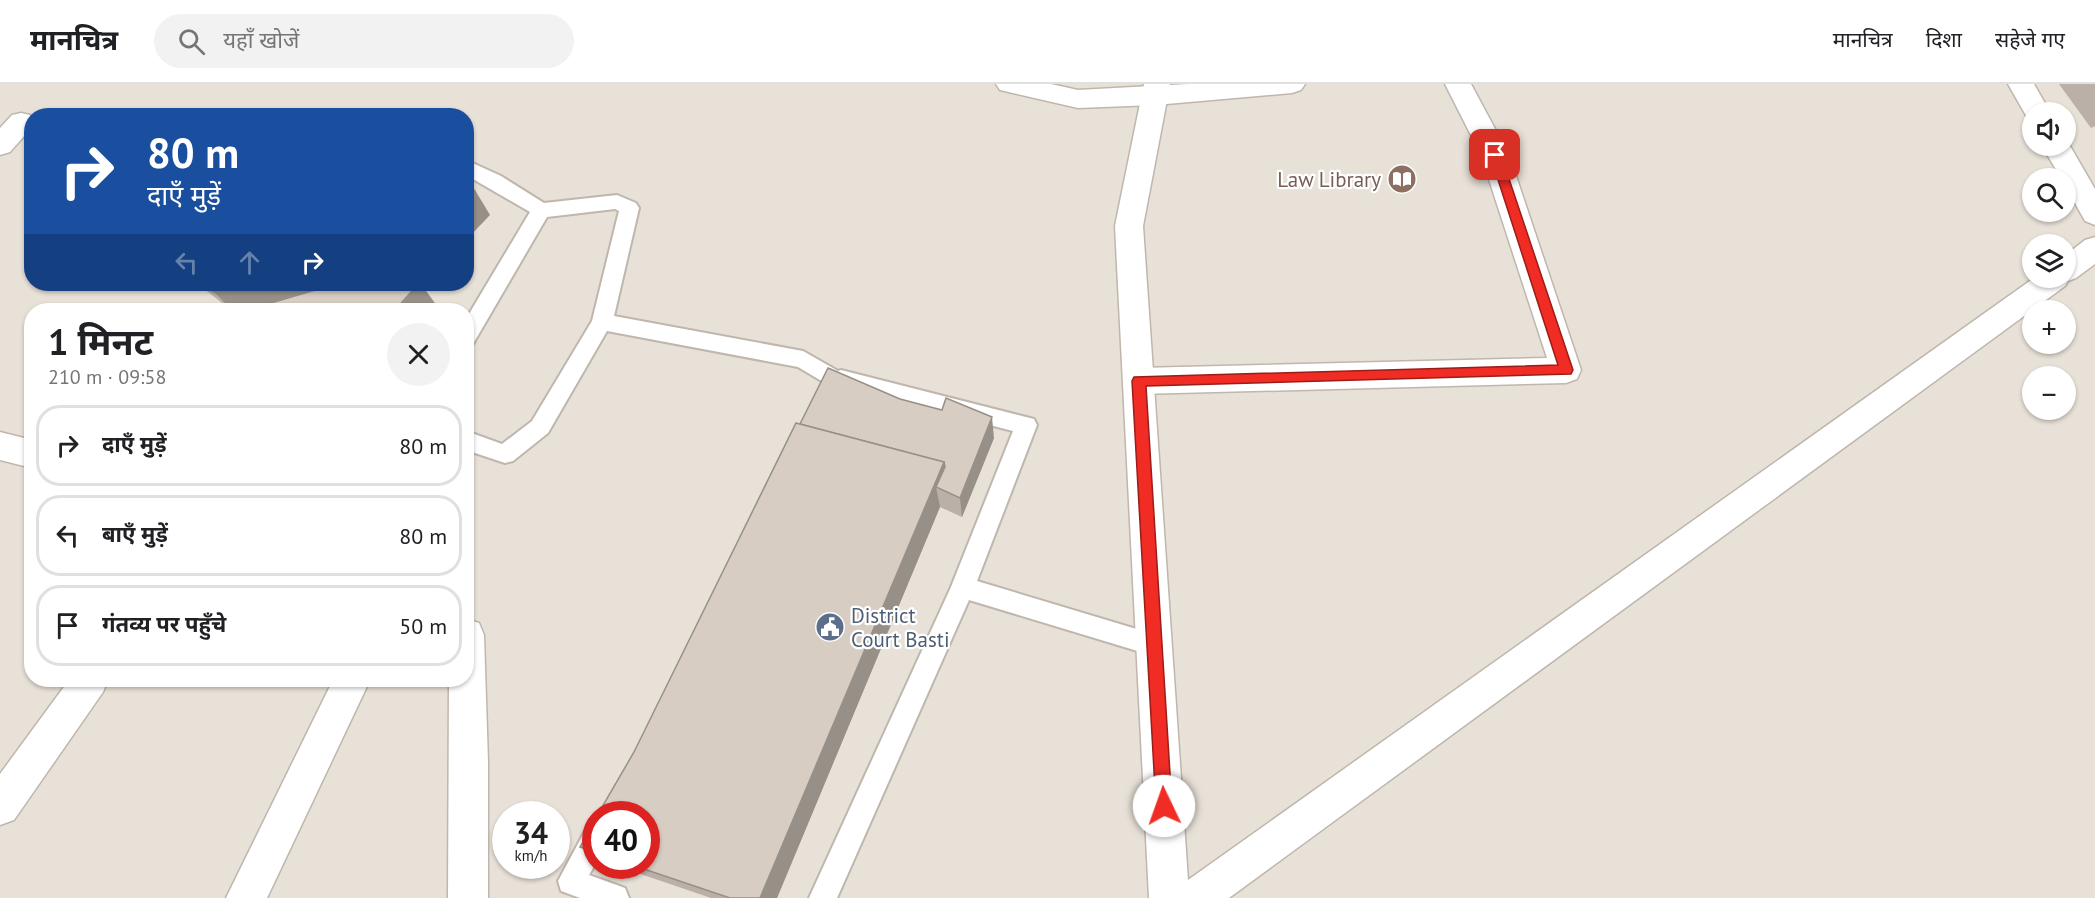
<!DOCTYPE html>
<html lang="hi">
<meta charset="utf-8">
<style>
:root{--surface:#fff;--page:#f2f2f2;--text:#202124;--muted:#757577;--line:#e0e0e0}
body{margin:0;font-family:"PT Sans","Noto Sans Devanagari",sans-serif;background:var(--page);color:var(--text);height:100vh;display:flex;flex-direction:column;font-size:22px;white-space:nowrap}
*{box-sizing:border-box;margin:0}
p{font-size:20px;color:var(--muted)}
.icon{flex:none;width:33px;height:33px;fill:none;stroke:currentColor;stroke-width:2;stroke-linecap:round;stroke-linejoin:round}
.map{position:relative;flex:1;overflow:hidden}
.sheet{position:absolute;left:24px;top:219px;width:450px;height:384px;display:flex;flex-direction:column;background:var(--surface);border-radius:24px;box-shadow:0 2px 4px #0004}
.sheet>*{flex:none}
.banner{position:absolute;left:24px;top:24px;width:450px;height:183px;border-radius:24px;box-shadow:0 2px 4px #0004;background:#1a4fa0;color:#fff;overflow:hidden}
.fabs{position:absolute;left:2022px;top:18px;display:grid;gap:12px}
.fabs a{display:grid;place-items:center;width:54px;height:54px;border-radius:50%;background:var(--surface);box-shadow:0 2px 4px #0004;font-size:30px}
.speed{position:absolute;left:492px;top:717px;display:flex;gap:12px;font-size:30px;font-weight:700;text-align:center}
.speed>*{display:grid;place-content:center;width:78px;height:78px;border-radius:50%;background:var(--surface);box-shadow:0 2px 4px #0004;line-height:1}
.speed small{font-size:15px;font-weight:400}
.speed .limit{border:9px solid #d22;background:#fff;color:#111}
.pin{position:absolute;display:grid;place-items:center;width:51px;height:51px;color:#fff;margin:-26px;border-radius:12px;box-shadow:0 3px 9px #0006}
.me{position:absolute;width:66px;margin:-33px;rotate:357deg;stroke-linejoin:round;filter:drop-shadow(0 0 4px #0008)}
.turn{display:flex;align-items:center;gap:21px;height:126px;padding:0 24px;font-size:27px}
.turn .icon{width:78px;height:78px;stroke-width:2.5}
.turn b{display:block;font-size:42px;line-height:51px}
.lanes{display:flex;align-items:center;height:57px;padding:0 24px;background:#0003;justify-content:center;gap:30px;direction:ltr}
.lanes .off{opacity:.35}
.round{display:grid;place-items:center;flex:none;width:63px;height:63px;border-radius:32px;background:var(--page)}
.headline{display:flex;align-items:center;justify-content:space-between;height:102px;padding:0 24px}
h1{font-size:36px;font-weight:700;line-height:45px}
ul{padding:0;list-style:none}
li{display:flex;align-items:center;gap:18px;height:81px;margin:0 12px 9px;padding:0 12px;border:3px solid var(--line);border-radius:24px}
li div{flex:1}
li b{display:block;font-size:22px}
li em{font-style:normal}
header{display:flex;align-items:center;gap:36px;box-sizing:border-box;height:84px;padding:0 30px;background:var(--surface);border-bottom:2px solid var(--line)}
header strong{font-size:28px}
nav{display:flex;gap:33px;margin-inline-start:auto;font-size:21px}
.search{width:420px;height:54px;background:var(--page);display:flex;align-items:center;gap:15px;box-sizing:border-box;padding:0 21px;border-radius:33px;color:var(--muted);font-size:22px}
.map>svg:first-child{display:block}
</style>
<header>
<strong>मानचित्र</strong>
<div class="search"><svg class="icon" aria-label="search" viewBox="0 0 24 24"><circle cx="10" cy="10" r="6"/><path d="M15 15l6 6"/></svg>यहाँ खोजें</div>
<nav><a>मानचित्र</a><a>दिशा</a><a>सहेजे गए</a></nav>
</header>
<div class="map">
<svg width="2095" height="814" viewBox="0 0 2095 814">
<rect width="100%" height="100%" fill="#f4f0ea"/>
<path fill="#e8e1d8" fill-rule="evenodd" d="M0,0H2095V814H0ZM2032,28H2066V62H2032ZM32,32H466V200H32ZM2032,94H2066V128H2032ZM2032,160H2066V194H2032ZM32,226H466V596H32ZM2032,226H2066V260H2032ZM2032,292H2066V326H2032ZM506,730H556V782H506ZM596,730H646V782H596Z"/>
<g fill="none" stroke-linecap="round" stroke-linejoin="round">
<g stroke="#bfb6ad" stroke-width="4">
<g id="service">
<path d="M466,76L501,92L544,119L617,111L636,119L639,124L614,232L803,267L838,287L841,286L1034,335L1037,341L977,497L1163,553L1166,561L1163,569L1154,572L969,516L837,814H809L951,503L1013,347L833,301L830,302L798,283L607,247L548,349L513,377L505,379L466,366V347L502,360L532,337L592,237L619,127L615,125L547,133L473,260L466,262V235L530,128L466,91Z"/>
<path d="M596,739V779L589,791L625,804L629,814H580L561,807L558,797L587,743Z"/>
</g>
</g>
<g stroke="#bfb6ad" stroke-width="3">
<g id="minor">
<path d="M996,0H1051L1078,6L1188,0H1305L1301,6L1292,9L1155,21L1078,24L1000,6Z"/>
<path d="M1445,0H1471L1509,71L1581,286L1577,295L1566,299L1139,310L1128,306L1123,297L1128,288L1139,284L1547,274L1481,71Z"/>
<path d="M2008,0H2034L2050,28H2032V36L2028,35Z"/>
<path d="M21,29L30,31L32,43L10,68L0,71V44L12,31Z"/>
<path d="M2066,55L2095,105V141L2085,137L2066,103V94H2061L2042,62H2066Z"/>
<path d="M0,348L32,356V384L0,376Z"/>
<path d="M466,535L479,539L484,551L488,678V814H448L449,596H466Z"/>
<path d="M69,596H108L103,608L14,736L0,741V690Z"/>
<path d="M333,596H370L267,814H226Z"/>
</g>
</g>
<g stroke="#bfb6ad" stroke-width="3">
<path id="tertiary" d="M1144,0H1170L1143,142L1188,796L2034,194H2066V171L2085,156L2095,153V180L2076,194L2068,197L2065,202L1229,814H1149L1115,142Z"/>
</g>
<use href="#service" fill="#fff" fill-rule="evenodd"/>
<use href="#minor" fill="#fff" fill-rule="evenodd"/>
<use href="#tertiary" fill="#fff" fill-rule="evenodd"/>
</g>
<g fill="#bab0a8">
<path d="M2059,0H2095V42L2091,44Z"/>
<path d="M198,200H315L310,208L441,226H231Z"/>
<path d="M800,340L994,354L962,433L940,423L777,814H711L617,782H646L634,668Z"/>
<path d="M596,736V773L580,763Z"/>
</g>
<g fill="#979088">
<path d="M472,101L490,131L469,153L466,149V107Z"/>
<path d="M250,200H315L307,215L257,226H232L214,208Z"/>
<path d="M418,200H421L440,226H395Z"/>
<path d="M992,333L994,354L962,433L960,414Z"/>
<path d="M944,378L948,403H936L940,423L777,814H760Z"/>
</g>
<g fill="#d8cdc3" stroke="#979088" stroke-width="1.5">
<path d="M362,26L369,32H353Z"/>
<path d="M466,97L472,101L466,107Z"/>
<path d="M204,200H250L214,208Z"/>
<path d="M319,200H418L395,226H247L315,206Z"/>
<path d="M828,284L900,315L942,326L946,314L992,333L960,414L936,403L945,383L944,378L800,340Z"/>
<path d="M796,339L944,378L760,814H730L635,782H646V730H598L634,668Z"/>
<path d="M596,736V768L580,763Z"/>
</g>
<path fill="#f02c25" stroke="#9c1d18" stroke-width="1.5" d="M1495,67L1501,71L1573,286L1571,290L1146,302L1172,722L1169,728L1164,730L1158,728L1156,722L1132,297L1134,293L1558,281L1490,71Z"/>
<defs>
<g id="library-disc" transform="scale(1.5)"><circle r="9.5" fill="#8d6e63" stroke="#fff"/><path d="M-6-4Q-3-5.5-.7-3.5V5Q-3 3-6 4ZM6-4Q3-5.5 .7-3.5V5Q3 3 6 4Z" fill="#fff"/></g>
<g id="civic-disc" transform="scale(1.5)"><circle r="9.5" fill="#5c6f8a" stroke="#fff"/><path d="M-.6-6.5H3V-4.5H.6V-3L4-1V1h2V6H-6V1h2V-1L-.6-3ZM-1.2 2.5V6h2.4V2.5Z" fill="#fff"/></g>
</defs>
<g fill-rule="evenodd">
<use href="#library-disc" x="1402" y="95"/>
<use href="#civic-disc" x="830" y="543"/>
</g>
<g text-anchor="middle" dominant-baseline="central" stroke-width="4.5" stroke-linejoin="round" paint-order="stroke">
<g font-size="21" fill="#785e54" stroke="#fff" text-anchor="end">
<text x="1381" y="95">Law Library</text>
</g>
<g font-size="21" fill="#4e5e75" stroke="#fff" text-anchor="start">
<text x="851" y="531">District<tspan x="851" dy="24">Court Basti</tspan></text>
</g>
</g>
</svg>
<div class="fabs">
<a><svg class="icon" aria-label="sound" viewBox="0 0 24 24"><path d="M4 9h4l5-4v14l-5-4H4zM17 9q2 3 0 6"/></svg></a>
<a><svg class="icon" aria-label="search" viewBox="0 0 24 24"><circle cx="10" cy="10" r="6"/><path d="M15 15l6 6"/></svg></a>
<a><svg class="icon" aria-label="layers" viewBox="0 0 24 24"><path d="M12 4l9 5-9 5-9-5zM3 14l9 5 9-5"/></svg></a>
<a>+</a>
<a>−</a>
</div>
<div class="speed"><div>34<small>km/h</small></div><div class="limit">40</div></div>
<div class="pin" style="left:1495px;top:71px;background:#d93025"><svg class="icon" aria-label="arrive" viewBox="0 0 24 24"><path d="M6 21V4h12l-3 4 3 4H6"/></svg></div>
<svg class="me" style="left:1164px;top:722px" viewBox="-20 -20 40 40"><circle r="19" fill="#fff"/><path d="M0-13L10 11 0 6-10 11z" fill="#f02c25"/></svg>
<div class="banner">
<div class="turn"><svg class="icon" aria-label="right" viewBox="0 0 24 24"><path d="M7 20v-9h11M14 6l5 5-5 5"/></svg><div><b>80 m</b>दाएँ मुड़ें</div></div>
<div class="lanes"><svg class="icon off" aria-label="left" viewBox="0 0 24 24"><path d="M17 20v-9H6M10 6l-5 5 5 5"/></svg><svg class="icon off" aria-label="ahead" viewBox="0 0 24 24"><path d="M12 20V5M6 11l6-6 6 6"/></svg><svg class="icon" aria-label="right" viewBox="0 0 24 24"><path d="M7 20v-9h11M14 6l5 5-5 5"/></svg></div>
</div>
<section class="sheet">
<div class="headline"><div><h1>1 मिनट</h1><p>210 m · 09:58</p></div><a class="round"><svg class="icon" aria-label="close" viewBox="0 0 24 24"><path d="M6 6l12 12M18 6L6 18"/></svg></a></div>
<ul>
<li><svg class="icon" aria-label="right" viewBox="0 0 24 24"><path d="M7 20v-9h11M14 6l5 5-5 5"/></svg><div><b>दाएँ मुड़ें</b></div><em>80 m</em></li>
<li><svg class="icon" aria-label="left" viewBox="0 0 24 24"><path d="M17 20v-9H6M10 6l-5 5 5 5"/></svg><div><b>बाएँ मुड़ें</b></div><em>80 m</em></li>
<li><svg class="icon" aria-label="arrive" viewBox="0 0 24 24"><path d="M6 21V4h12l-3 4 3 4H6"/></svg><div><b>गंतव्य पर पहुँचे</b></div><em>50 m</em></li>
</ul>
</section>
</div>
